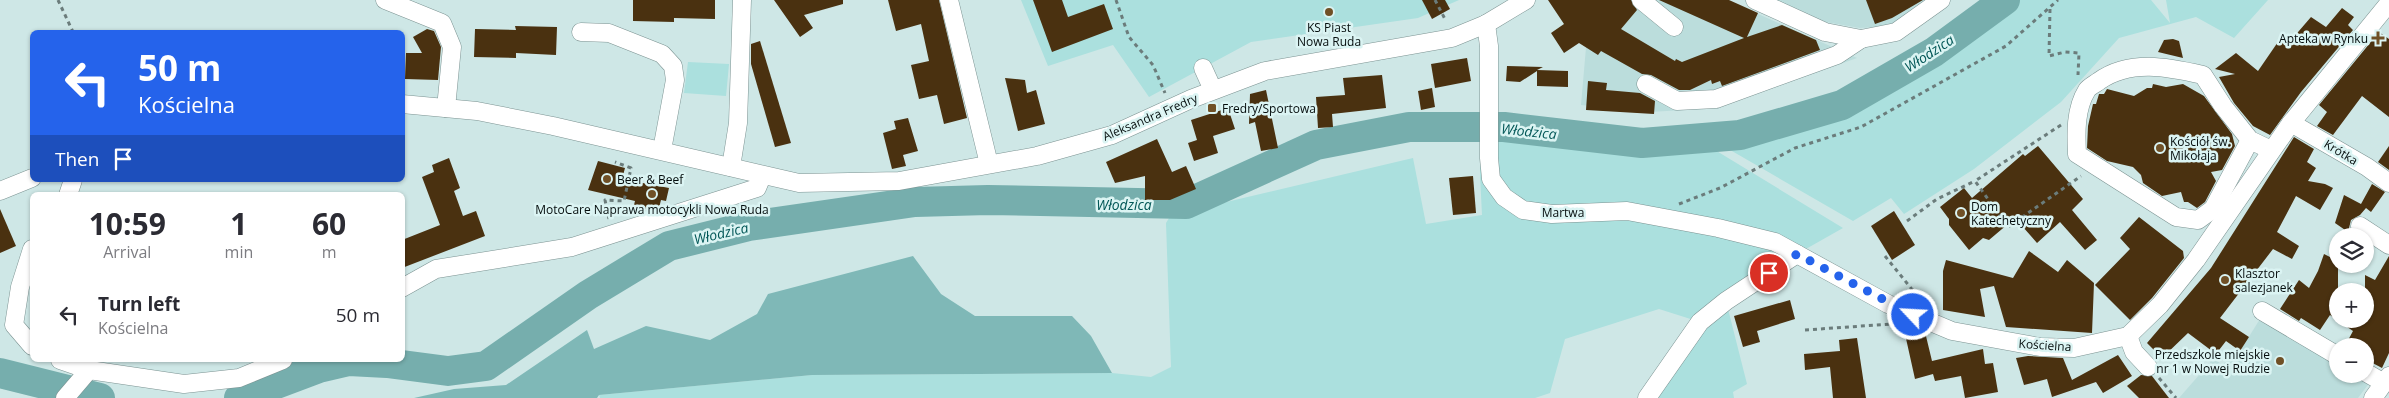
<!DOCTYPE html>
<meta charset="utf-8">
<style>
:root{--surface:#fff;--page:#f2f2f3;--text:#2b2b33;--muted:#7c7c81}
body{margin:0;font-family:"Open Sans",sans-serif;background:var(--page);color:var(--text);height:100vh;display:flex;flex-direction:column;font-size:19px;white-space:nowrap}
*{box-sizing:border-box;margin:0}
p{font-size:16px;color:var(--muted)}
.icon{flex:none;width:28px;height:28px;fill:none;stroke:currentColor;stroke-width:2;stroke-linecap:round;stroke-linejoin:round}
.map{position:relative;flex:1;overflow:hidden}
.side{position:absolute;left:30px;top:192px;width:375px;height:170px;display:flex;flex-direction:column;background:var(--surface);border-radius:8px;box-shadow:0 1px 4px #0004}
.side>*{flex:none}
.guide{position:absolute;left:30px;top:30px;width:375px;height:152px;border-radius:8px;box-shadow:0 1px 4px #0004;background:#2563eb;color:#fff;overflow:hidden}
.buttons{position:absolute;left:2329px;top:228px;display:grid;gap:10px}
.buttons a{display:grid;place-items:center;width:45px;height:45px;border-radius:50%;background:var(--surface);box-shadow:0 1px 4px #0004;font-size:25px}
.pin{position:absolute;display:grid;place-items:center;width:42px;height:42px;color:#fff;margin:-21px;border:2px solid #fff;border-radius:50%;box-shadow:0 1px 5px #0007}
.me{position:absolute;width:55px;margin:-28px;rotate:295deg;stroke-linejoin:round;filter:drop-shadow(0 0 4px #0008)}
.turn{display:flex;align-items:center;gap:18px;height:105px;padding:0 25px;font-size:22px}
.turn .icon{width:65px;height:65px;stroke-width:2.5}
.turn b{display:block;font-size:35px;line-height:42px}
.then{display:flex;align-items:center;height:48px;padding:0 25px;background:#0003;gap:10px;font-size:19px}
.eta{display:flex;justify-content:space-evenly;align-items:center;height:85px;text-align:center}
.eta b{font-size:30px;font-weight:700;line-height:35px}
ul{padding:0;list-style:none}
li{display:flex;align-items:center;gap:15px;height:75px;padding:0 25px}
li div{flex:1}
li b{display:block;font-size:19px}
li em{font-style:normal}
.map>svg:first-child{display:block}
</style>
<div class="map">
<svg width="2389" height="398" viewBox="0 0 2389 398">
<rect width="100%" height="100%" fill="#cee7e6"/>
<g fill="#bbdddc">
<path d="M1611,0H1727L1857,58L1717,108L1650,112L1581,105L1587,36Z"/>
<path d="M1760,0H1926L1891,26L1860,28L1826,22Z"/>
<path d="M2260,319L2337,363L2338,374H2355L2370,382L2358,398H2179L2214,358L2222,365L2240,351Z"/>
</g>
<g fill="#abe0de">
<path d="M1021,0H1459L1418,18L1251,42L1149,97L1113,45L1048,66Z"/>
<path d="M2005,0H2151L2170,23L2166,0H2268L2234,38L2196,17L2119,38L2061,102L1974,169L1904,214L1891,198L1853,221L1725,147L1715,150L1843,228L1797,254L1726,301L1747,384L1733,392L1734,398H1647L1700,322L1659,309L1565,339L1550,393L1535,398H600L599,395L812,375L1112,373L1151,377L1171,367L1166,223L1171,215L1413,158L1426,224L1482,215L1480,175L1481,130L1504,127L1642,143L1740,135L1842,105L1934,52Z"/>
<path d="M688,62L729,64L726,96L684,93Z"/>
</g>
<path fill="#7fb8b7" d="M913,256L941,294L975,316H1072L1091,336L1112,373L812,375L599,395L597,398H414L454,389L506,385L587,330L594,349L646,326L710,340L757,314L768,294Z"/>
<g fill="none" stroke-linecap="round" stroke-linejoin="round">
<g stroke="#76aead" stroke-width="30">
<path d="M0,373L100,398"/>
<path d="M239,398L319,368L349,361L387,363L448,371L486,366L588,295L669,246L749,226L915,202L988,200L1186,204L1316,145L1409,127H1504L1642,143L1740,135L1842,105L1934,52L2005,0"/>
</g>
</g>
<g fill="#4a3110">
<path d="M633,0H715V19L674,18V22L633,21Z"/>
<path d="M774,0H843V4L804,15L813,28L800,37Z"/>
<path d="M888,0H939L967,118L944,124L937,95L919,99L911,65L929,61L921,24L896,31Z"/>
<path d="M1033,0H1062L1068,17L1104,4L1113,29L1052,52Z"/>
<path d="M1422,0H1445L1450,9L1432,19Z"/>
<path d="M1548,0H1631L1637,10L1621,29L1675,61L1676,59L1682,62L1744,38L1659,0H1729L1758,13L1747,37L1782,25L1816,40L1820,50L1722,86L1720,81L1712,84L1711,80L1690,90H1679L1651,75L1642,74L1601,51L1598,55L1579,43L1564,53L1551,33L1564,24Z"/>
<path d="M1866,0H1923L1892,18L1875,24Z"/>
<path d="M2342,8L2354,17L2348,25L2353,30L2301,92L2270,135L2253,126L2234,103L2219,77L2235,74L2215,69L2236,53L2258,71L2280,39L2286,46L2311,17L2326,27Z"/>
<path d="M515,26L557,27L556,55L516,53V58L474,57L475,29L516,30Z"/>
<path d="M427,29L434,31L441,47L438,80L405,79L406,53H422L413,37Z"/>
<path d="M2379,32L2389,39V117L2362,96L2333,135L2317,126L2327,112L2319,105Z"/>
<path d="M2173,39L2179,41L2183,58L2158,52L2164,40Z"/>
<path d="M760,41L791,143L775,147L751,64V44Z"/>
<path d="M1467,58L1471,81L1435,88L1431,64Z"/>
<path d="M1507,66L1543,67L1537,70L1568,71V87L1537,86V71L1520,82L1506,81Z"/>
<path d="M1382,75L1386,108L1332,114L1333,127L1318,128L1316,97L1345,95L1343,78Z"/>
<path d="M1005,78L1025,80L1027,93L1036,90L1045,124L1018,131Z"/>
<path d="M1588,81L1607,83L1606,90L1640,93L1655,101L1654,114L1586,110Z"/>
<path d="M2153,84L2166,87L2183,84L2204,96L2232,134L2235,146L2222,170L2211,172L2216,181L2205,202L2197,208L2188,202H2184L2181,192L2162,196L2143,183L2141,175L2133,167L2107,161L2087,148L2088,126L2093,104H2096L2099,94H2104L2107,89L2134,96L2147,88H2152Z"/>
<path d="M1432,88L1435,107L1421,110L1418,91Z"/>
<path d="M1266,90L1278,148L1261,151L1255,122L1249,124L1250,94Z"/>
<path d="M1228,108L1235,129L1213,136L1218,153L1194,161L1188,143L1197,140L1191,120Z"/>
<path d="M908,118L918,151L903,155L906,166L892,169L883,133L896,129L894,121Z"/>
<path d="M2294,137L2314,149L2307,162L2316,168L2308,181L2325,184L2333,188L2320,210L2296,196L2277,232L2299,246L2292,259L2273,249L2220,318L2249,337L2240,351L2226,341L2216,354L2188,333L2162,358L2147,343L2211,268Z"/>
<path d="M1157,139L1172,172L1186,166L1196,189L1170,200H1145V176L1115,183L1106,162Z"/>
<path d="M2038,146L2083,199L2072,210L2097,240L2085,250L2060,222L2037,243L2015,218L1989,240L1983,238L1969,250L1949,225V219L1940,207L1964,188L1972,198L2023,154L2025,156Z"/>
<path d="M2389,146V170L2378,162Z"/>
<path d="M449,158L460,188L454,191L463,216L476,211L485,236L402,268V240L440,225L422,177L434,172L432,165Z"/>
<path d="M598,161L625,168L622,179L669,188L666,201L661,200L659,208L647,212L633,209L635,201L588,190Z"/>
<path d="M1473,176L1476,213L1453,215L1449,178Z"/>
<path d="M2372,184L2385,192L2371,212L2366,208L2360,215L2351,220L2348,232L2335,223L2344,195L2361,204Z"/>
<path d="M0,209L16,246L0,253Z"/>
<path d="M1894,211L1915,245L1892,260L1871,226Z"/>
<path d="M2139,217L2183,251L2184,258L2152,298L2130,320L2095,285L2130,249L2120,238Z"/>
<path d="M2029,251L2058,272L2067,260L2094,283L2092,333L2006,327L1994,286L1980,289L1985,317L1943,310V271L1946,260L2013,278Z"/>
<path d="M2324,254L2338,261V319H2365V275L2375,280L2389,256V353L2382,368L2365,359V346H2345L2353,331L2330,315L2320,330L2301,318L2299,321L2280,309L2299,280L2309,288L2318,271Z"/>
<path d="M1790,300L1795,319L1757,331L1760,342L1743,347L1734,316Z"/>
<path d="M1925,332L1932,361L1983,349L1985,364L1993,363L1998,392L1965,398L1961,376L1935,381L1933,374L1915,379L1905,334Z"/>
<path d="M1857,338L1866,398H1833L1830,367L1805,370L1804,354L1840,351L1839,340Z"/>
<path d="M2118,355L2132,376L2103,393L2096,382L2052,397L2047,379L2024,385L2016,358L2028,356L2063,358L2072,380Z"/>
<path d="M2141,375L2152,376L2169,398H2139L2127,386Z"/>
</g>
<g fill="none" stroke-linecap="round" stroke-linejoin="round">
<g stroke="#7c9392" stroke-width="19">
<g id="minor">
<path d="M385,0L442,23L452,47L446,108"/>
<path d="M949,0L989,164"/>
<path d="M1641,0L1674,27"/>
<path d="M1755,0L1825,32L1861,39L1896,32L1941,0"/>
<path d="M1486,24L1489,46V158L1491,179L1504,197L1523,210L1552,214L1627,211L1718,228L1775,242L1888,304L1952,331L2040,347L2074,348L2128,336L2160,305L2196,260L2291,123L2389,3"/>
<path d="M581,32L609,33L662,54L673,66L675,80L662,150"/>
<path d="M1203,68L1213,90"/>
<path d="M1646,84L1677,101L1716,99L1837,55L1861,39"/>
<path d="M402,104L477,111L553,126L799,183L899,181L1037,156L1112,135L1191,99L1265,71L1452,38L1486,24L1526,0"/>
<path d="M2291,123L2367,167L2389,183"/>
<path d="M2250,140L2213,209L2198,220L2176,217L2077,154C2076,134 2075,109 2087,90C2089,87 2095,84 2099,81C2130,59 2168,67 2203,75L2223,106L2250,140L2271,150"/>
<path d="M731,167L738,123L742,0"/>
<path d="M0,191L32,178"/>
<path d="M68,195L73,180"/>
<path d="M2360,226L2389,245"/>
<path d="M32,249L20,287L14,325L32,346"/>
<path d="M402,288L436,269L572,247L757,188L762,176"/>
<path d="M2262,311L2338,356"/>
<path d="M2128,336L2134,352L2148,367"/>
<path d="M60,360L89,370L184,384L239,378L283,360"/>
<path d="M2365,372L2384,383"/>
<path d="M65,398L89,370"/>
<path d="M1647,398L1700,322L1726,301L1797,254"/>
<path d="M2373,398L2389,376"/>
</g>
</g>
<g stroke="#6b7c7b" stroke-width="3" stroke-dasharray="4 4" stroke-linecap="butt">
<path d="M58,0L73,32"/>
<path d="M1116,0L1129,37L1153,65L1165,93"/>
<path d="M1435,0L1446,21"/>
<path d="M2050,9L2049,56L2065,52L2079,53L2078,75"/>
<path d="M2061,125L1975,181L2008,227L2081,176"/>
<path d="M1679,204L1720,188L1795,148L1861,127L2006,46L2058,0"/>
<path d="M609,219L605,200L624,201L631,168L615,162"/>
<path d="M1907,221L1937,199L1975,181"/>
<path d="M1885,256L1919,298"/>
<path d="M1805,330L1891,324"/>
<path d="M2159,378L2176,398"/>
</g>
<use href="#minor" stroke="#fff" stroke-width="18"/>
</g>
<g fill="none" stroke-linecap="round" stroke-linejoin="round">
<path stroke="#2563eb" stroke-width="9" stroke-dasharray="0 16.2" d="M1769,273L1797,254L1913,315"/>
</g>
<g fill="#705026" stroke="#dbf4f3" stroke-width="2">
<circle cx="1329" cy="12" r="5"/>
<path d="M2375.5 30.5h5v5h5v5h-5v5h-5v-5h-5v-5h5z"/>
<rect x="1207" y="103" width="10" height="10" rx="2.5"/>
<circle cx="2160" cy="148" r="5"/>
<circle cx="607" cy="179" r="5"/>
<circle cx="652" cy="194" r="5"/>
<circle cx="1961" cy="213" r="5"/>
<circle cx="2225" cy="280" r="5"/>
<circle cx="2280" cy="361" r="5"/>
</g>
<g text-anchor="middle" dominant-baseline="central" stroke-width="5" stroke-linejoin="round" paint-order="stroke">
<g font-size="12" fill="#050d0d" stroke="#dbf4f3" text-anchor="start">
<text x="1329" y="27" text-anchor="middle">KS Piast<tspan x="1329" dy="14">Nowa Ruda</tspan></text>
<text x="2368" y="38" text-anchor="end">Apteka w Rynku</text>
<text x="1222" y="108">Fredry/Sportowa</text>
<text x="2170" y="141">Kościół św.<tspan x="2170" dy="14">Mikołaja</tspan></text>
<text x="617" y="179">Beer &amp; Beef</text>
<text x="1971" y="206">Dom<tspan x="1971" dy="14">Katechetyczny</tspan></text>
<text x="652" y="209" text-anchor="middle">MotoCare Naprawa motocykli Nowa Ruda</text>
<text x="2235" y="273">Klasztor<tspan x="2235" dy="14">salezjanek</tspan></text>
<text x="2270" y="354" text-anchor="end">Przedszkole miejskie<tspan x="2270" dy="14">nr 1 w Nowej Rudzie</tspan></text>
</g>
<g font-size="12" fill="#050d0d" stroke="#dbf4f3">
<text transform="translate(1150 117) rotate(-23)">Aleksandra Fredry</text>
<text transform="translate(2341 152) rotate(31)">Krótka</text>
<text x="1563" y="212">Martwa</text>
<text transform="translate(2045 345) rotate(4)">Kościelna</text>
</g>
<g font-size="14" font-style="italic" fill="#005656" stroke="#dbf4f3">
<text transform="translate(1929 53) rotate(-33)">Włodzica</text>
<text transform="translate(1529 131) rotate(6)">Włodzica</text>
<text x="1124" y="204">Włodzica</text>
<text transform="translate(721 233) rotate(-13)">Włodzica</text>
</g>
</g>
</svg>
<div class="buttons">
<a><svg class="icon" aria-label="layers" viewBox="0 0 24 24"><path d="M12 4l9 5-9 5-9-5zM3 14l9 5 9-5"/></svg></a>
<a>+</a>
<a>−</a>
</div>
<div class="pin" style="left:1769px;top:273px;background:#d93025"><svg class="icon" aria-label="arrive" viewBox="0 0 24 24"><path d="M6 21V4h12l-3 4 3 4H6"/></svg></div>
<svg class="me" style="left:1913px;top:315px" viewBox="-20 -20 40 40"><circle r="17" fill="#2563eb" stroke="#fff" stroke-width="3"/><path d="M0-11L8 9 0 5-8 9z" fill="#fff"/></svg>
<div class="guide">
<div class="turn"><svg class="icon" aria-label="left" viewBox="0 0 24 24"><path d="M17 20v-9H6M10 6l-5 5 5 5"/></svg><div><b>50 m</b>Kościelna</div></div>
<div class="then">Then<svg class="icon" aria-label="arrive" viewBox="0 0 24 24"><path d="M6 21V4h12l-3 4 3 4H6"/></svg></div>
</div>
<section class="side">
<div class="eta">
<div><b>10:59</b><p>Arrival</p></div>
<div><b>1</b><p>min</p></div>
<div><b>60</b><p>m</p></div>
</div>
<ul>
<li><svg class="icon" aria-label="left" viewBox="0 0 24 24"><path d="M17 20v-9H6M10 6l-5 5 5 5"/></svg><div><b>Turn left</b><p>Kościelna</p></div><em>50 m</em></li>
</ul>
</section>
</div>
